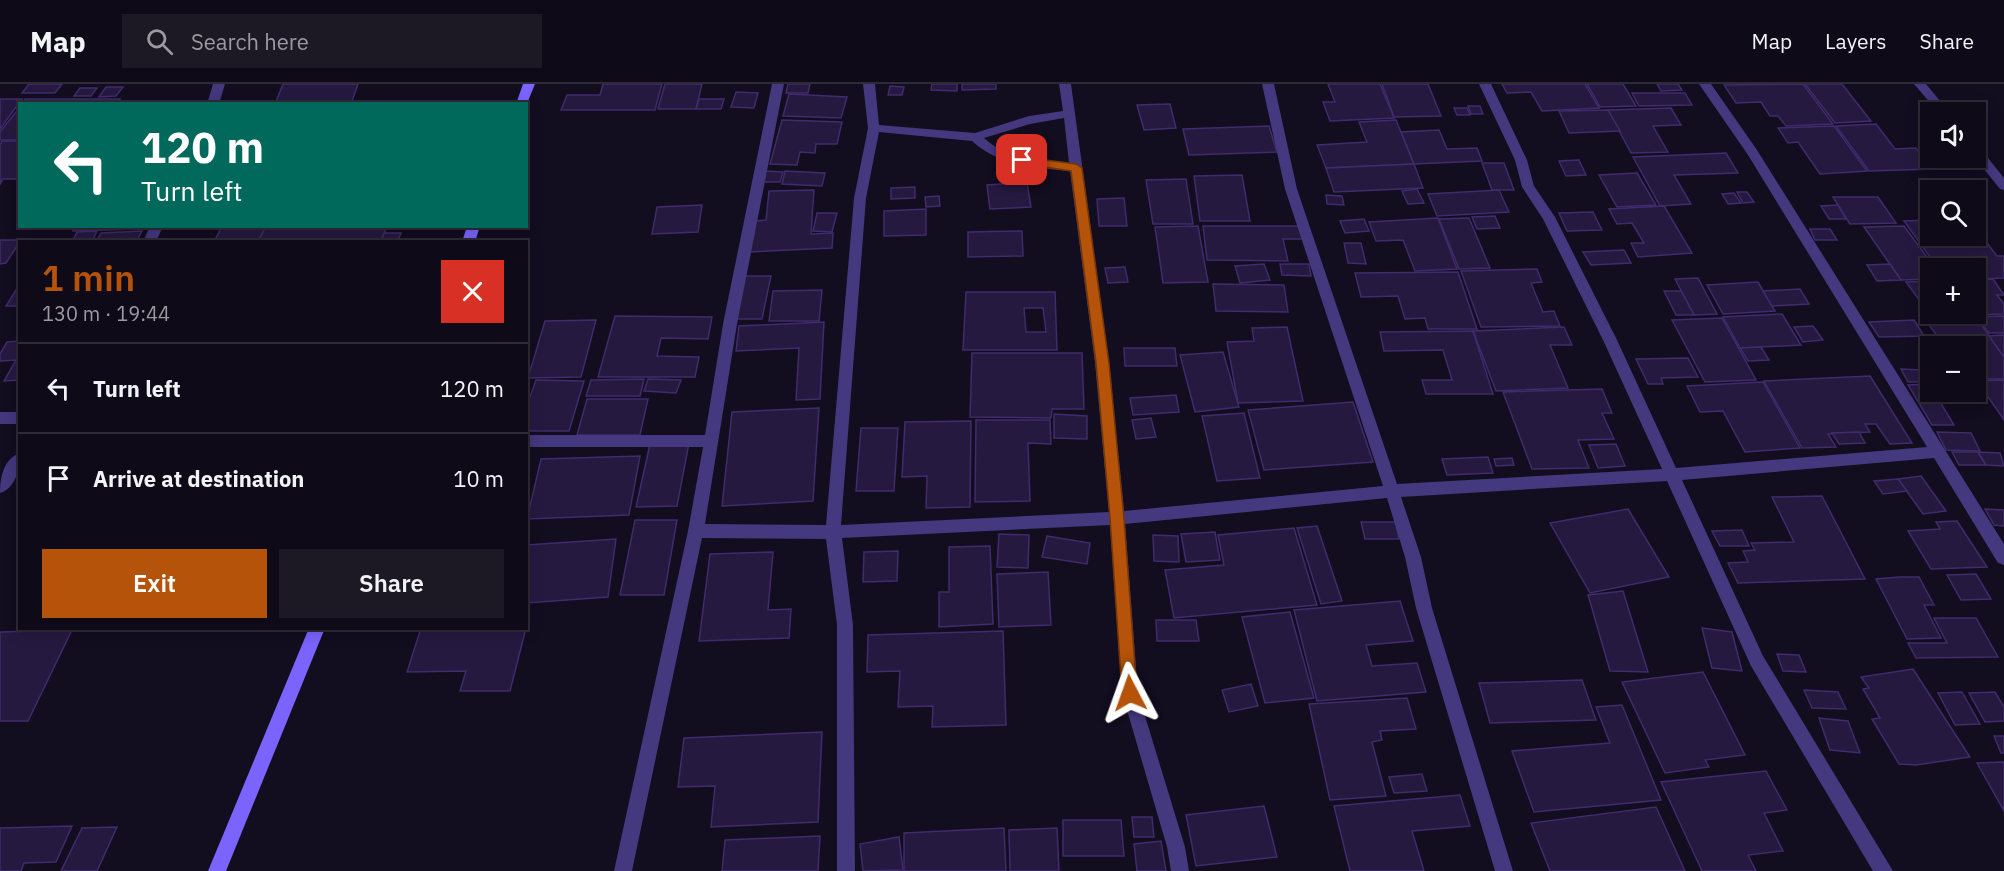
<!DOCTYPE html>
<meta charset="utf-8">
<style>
:root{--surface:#0e0a17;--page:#1c1824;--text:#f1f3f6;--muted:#9b9aa1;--line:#2e2b36;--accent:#b45309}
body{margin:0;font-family:"IBM Plex Sans",sans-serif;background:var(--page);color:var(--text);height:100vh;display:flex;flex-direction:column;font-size:22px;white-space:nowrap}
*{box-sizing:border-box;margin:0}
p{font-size:20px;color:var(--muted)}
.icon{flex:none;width:33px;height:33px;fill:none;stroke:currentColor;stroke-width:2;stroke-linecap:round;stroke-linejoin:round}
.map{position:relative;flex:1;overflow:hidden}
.details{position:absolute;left:18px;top:156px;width:510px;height:390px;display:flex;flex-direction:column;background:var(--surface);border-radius:0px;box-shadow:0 3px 15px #0003,0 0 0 2px var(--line)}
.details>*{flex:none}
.guide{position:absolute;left:18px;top:18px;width:510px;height:126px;border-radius:0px;box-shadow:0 3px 15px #0003,0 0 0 2px var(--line);background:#00695c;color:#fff;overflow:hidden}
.buttons{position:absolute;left:1920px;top:18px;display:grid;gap:12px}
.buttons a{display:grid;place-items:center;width:66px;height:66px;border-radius:0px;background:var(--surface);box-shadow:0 3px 15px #0003,0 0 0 2px var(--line);font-size:30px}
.pin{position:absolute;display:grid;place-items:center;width:51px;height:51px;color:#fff;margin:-26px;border-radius:12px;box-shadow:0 3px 9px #0006}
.me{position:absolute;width:66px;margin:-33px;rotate:356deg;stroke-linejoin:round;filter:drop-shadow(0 0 4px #0008)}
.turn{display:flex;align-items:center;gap:21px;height:126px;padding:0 24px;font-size:27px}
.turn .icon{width:78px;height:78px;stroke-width:2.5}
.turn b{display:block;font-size:42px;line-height:51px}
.round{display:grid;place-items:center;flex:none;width:63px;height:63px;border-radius:0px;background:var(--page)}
.headline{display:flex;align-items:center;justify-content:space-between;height:102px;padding:0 24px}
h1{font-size:36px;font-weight:600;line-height:45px;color:var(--accent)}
.button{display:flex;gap:12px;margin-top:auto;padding:12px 24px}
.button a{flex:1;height:69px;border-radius:0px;background:var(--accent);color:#fff;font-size:24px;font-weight:600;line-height:69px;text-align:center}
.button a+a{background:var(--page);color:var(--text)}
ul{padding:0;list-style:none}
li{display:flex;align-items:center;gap:18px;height:90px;padding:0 24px;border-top:2px solid var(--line)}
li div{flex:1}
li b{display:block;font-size:22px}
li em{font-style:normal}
header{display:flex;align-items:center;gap:36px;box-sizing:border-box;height:84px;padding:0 30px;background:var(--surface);border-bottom:2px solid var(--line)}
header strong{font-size:28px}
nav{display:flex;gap:33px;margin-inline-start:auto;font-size:21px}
.search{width:420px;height:54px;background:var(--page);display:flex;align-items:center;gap:15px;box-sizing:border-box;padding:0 21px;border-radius:0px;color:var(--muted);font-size:22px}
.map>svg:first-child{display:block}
</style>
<header>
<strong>Map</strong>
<div class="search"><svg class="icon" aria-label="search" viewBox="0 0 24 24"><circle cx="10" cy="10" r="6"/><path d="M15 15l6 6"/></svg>Search here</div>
<nav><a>Map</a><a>Layers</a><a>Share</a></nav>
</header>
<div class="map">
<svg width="2004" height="787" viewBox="0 0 2004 787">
<rect width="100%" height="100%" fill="#120d1f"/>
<g fill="#261940" stroke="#402b6c" stroke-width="1.5" fill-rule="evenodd">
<path d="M29,0H62L55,9H22Z"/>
<path d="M283,0H358L351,20H275Z"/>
<path d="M603,0H662L655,26H561L567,11H600Z"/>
<path d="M665,0H702L696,25H658Z"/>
<path d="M788,0H810L808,9H786Z"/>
<path d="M932,0H957V7L931,6Z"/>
<path d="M962,0H996V5L962,6Z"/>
<path d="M1328,0H1380L1394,34L1330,37L1323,18H1335Z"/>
<path d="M1382,0H1428L1441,32L1394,33Z"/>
<path d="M1502,0H1585L1599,24L1542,27L1531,8L1507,9Z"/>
<path d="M1587,0H1623L1636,22L1600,23Z"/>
<path d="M1657,0H1678L1682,6L1661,7Z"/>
<path d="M1803,0L1833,40L1786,42L1778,32H1770L1761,18L1736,19L1724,1Z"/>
<path d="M1805,0H1842L1871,37L1835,39Z"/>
<path d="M890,2L904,3L902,11H888Z"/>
<path d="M106,3H123L116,12L99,13Z"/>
<path d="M80,4H97L91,12H74Z"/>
<path d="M736,8L758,9L754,24L731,23Z"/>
<path d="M1632,9H1685L1692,21L1639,22Z"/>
<path d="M789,10L847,13L841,34L783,32Z"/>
<path d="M0,15H22L0,45Z"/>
<path d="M25,15H120L117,20H22Z"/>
<path d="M699,15H724L721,25H696Z"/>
<path d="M1170,20L1176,44L1144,46L1137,21Z"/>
<path d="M1468,22H1480L1483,30H1471Z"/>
<path d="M20,23V56H0V48Z"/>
<path d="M1454,24H1467L1470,31H1457Z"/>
<path d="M1671,24L1681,41L1653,42L1668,68L1631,69L1608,26Z"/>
<path d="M1608,26L1620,47L1569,49L1559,27Z"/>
<path d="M782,36L842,38L837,60H816L815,69L800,68L797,81L770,80Z"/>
<path d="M1396,36L1414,80L1326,84L1317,61L1367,58L1359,38Z"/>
<path d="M1876,40L1895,65L1916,64L1933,85L1869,87L1836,42Z"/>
<path d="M1269,42L1277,68L1189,71L1183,45Z"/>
<path d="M1834,42L1867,87L1820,90L1798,58L1788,59L1778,44Z"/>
<path d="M1439,46L1447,65L1477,64L1482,77L1414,80L1401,48Z"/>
<path d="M2,57H20V95H3L0,100V61Z"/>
<path d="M1930,68V74H1951L1959,83L1934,85L1921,69Z"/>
<path d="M1726,69L1738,89L1674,91L1691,120L1660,122L1633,73Z"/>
<path d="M1579,76L1586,91L1566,92L1559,77Z"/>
<path d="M1482,79H1504L1514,106H1492Z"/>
<path d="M1414,80L1423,104L1334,108L1326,84Z"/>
<path d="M765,87L783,88L780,98H762Z"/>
<path d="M785,87L825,89L822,102L782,100Z"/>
<path d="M1637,89L1656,121L1617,123L1599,91Z"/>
<path d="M1242,91L1250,137H1200L1194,92Z"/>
<path d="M1186,95L1193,140H1153L1146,96Z"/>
<path d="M1027,98L1031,123L990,125L987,101Z"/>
<path d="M915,103V114L891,115V104Z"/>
<path d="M1417,105L1424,119L1408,120L1402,107Z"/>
<path d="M814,106L811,150L833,149L832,164L749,168L753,137L766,136L769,107Z"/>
<path d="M1499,106L1509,128L1437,132L1428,110Z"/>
<path d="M1737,108H1747L1754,118L1743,119Z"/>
<path d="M1734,109L1741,119L1728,120L1722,110Z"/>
<path d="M1326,111L1342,112L1344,121L1327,120Z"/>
<path d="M939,112L940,122L926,123L925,113Z"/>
<path d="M1833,113H1878L1896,139L1850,140Z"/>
<path d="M1124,114L1127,142H1099L1097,115Z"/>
<path d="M702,121L698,148L652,150L657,123Z"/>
<path d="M1838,121L1846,135H1829L1821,122Z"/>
<path d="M1664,122L1692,169L1638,173L1631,159H1644L1632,139L1617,140L1609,125Z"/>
<path d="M926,125V151L884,152V127Z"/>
<path d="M1593,128L1602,146L1567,147L1559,129Z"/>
<path d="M817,129H837L832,148L813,147Z"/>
<path d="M1495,132L1500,144L1477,145L1472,133Z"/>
<path d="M1438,134L1457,185L1415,187L1403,156L1376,157L1369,138Z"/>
<path d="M1469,134L1490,184L1459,185L1439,135Z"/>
<path d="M1364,135L1369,147L1345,149L1340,137Z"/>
<path d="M1930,136V152L1980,150L1997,172H2004V194L1976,195V184H1938L1904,137Z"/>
<path d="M76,142H138L137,145L73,147Z"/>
<path d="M222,142H266L258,158H214Z"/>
<path d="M266,142H387L381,158H258Z"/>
<path d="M1198,142L1208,198L1163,199L1155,143Z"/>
<path d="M1203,142H1303L1305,155H1283L1288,177L1207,176Z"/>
<path d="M1904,142L1935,184H1930V195L1901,196L1864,143Z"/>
<path d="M1810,145H1830L1837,156H1815Z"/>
<path d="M97,147L92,158H72L77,148Z"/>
<path d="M142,147L136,158H96L101,149Z"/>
<path d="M1022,147L1023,172L968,173V148Z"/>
<path d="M384,149H401L397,158H381Z"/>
<path d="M0,156H21L6,179L0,180Z"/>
<path d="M1344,159H1361L1366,180L1348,179Z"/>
<path d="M1624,166L1631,179L1591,181L1583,168Z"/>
<path d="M1264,180L1270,196L1240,199L1235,182Z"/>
<path d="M1280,180H1309L1311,192L1282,191Z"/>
<path d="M1890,180L1901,196L1877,197L1867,181Z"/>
<path d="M1125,183L1128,198L1108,199L1105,184Z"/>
<path d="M1537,185L1542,198L1531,199L1543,228L1554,227L1560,242L1481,243L1461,187Z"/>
<path d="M1458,188L1477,245H1428L1425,234L1405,235L1398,212L1361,213L1355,189Z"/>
<path d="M744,192H771L762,235H734Z"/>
<path d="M1698,194L1717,230L1694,231L1675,195Z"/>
<path d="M1993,195L2004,211H1997L2004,220V230L1972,231L1976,230V196Z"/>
<path d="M1930,197V230L1968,231L1931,232L1906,198Z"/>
<path d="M1758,198L1775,227L1723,230L1707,201Z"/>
<path d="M1213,200L1284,201L1288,228L1216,227Z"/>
<path d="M18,203L20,222H6Z"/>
<path d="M1800,205L1809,220L1772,222L1763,207Z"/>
<path d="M822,206L819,237H769L773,207Z"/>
<path d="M1664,207H1681L1694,231H1676Z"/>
<path d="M966,208H1055L1057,266H963ZM1024,224H1043L1046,248H1026Z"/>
<path d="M1782,230L1801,261L1740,264L1723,233Z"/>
<path d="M615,232L712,233L708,255L661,254L657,272L699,273L695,293H598Z"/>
<path d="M2004,232V249H1989L1977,233Z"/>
<path d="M1976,233L2004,273V295H1976V262H1944L1925,235Z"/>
<path d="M1722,234L1756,296L1705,298L1672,236Z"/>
<path d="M596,236L581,293L528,294L545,237Z"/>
<path d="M1914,236L1924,252L1879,253L1869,238Z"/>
<path d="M824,238L820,315L796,316L799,264L736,267L739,242Z"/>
<path d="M1813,242L1823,256L1803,258L1794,243Z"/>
<path d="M1287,243L1303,317L1238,319L1227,258L1254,257L1252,244Z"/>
<path d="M1564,243L1572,261H1550L1568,304L1496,307L1473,247Z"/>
<path d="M1473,247L1493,310H1426L1422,296H1452L1443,266L1384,267L1380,248Z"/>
<path d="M2004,251V273L1989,252Z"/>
<path d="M20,257V296L4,297L16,276L0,277V270L7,258Z"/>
<path d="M1761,263L1769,276L1748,277L1740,264Z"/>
<path d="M1124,264H1175L1177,282H1125Z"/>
<path d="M1223,268L1239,323L1195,328L1180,271Z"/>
<path d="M972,269H1082L1084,325H1052L1051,334L970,333Z"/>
<path d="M1688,274L1698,293L1661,294L1663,300H1648L1636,275Z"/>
<path d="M1901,285L1921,286L1928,298H1908Z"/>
<path d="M1870,292L1912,359L1890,360L1876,340H1865L1870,348L1828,350L1836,363L1802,364L1764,297Z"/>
<path d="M644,295L640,312H586L591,296Z"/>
<path d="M648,295L681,296L676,309L644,307Z"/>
<path d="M536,296L584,297L569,347H526V324Z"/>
<path d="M2004,296V336L1977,297Z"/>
<path d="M1763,298L1800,364L1745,368L1723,327L1700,328L1687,302Z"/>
<path d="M1929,300L1930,308H1934L1954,341H1932L1908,301Z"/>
<path d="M1976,300L1986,316H1945L1940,308H1976Z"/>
<path d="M1602,305L1612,329H1602L1614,355L1578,356L1589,384L1532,385L1503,308Z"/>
<path d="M1176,311L1179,328L1133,331L1130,314Z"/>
<path d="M587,315H648L640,351H577Z"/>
<path d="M1353,318L1373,378L1264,386L1248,326Z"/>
<path d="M819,324L813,417L722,422L732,328Z"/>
<path d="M1244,329L1260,394L1217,397L1202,332Z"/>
<path d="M1054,330L1087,332V355L1054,354Z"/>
<path d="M1151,334L1156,353L1136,355L1132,336Z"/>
<path d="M976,336H1050L1051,360L1028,359L1030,417L975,418Z"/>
<path d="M971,337L970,423L926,424L927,392L902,393L905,338Z"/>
<path d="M861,344H898L894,407H856Z"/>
<path d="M1859,348L1865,359L1839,360L1832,349Z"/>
<path d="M1937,348L1971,349L1980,367L1946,366Z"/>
<path d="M689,359L677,422L636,423L650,360Z"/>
<path d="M1616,360L1625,382L1598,384L1589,361Z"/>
<path d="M1952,368H1978L1986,381H1959Z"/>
<path d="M1978,368L2000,369L2004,382L1986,381Z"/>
<path d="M640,372L629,431L527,435L541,375Z"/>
<path d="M1488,373L1493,389L1447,391L1442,375Z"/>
<path d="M1512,374L1514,381L1496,382L1494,375Z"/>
<path d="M1921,392L1946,427L1923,430L1898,395Z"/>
<path d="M1898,395L1907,407L1883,410L1874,397Z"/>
<path d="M1822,412L1865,495L1738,499L1728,479L1748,478L1743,467L1755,466L1751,459L1794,458L1772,413Z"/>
<path d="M1628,425L1669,493L1590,509L1550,439Z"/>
<path d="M1985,425L2004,426V442L1994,441Z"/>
<path d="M635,436H677L664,511H620Z"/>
<path d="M1957,437L1987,483L1931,485L1908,447L1940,445L1936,438Z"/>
<path d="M1361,438H1395L1399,455H1365Z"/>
<path d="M1317,442L1342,517L1321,520L1297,444Z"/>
<path d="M1294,444L1317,521L1174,534L1165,486L1224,481L1218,451Z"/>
<path d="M1742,446L1749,462H1720L1712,447Z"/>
<path d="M1215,448L1220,476L1186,478L1181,450Z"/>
<path d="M999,450L1029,451L1028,484L997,483Z"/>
<path d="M1153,451L1178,452L1179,478L1154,477Z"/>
<path d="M1047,452L1090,459L1087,480L1042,473Z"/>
<path d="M616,455L608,513L526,519V461Z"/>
<path d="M990,462L993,540L939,543V508H949V463Z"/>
<path d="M898,467L897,497L863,498L864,468Z"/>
<path d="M773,468L768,526L791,525L789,554L699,557L710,470Z"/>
<path d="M1048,488L1051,541L999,543L997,490Z"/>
<path d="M1976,490L1991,515L1961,516L1947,491Z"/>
<path d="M1899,493H1919L1934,521H1924L1941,554L1907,555L1876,495Z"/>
<path d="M1623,507L1648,588L1610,587L1588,511Z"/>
<path d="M1400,517L1413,557L1366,561L1372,582L1417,579L1426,608L1317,617L1294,526Z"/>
<path d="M1290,528L1314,614L1265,619L1242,533Z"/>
<path d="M1934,534H1976L1998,573L1916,574L1908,559H1947Z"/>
<path d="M1156,536H1196L1199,557H1157Z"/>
<path d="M421,544H526L510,607H460L466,587L407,588Z"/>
<path d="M1702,544L1732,548L1742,587L1712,584Z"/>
<path d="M72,546L28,637H0V548Z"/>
<path d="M1003,547L1006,641L932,643L933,622L898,623L900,587L867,588L868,551Z"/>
<path d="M1777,570L1799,571L1806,588L1783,587Z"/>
<path d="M1913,585L1970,673L1916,681L1899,680L1872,635L1880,634L1863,605L1869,604L1861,593Z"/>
<path d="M1703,588L1745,671L1705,676L1709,683L1665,689L1622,598Z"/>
<path d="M1582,596L1596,636L1490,639L1479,599Z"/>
<path d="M1251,600L1258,622L1229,628L1222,606Z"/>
<path d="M1804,606L1838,608L1846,625L1812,624Z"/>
<path d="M1962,608L1980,640L1955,641L1938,609Z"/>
<path d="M1995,608L2004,623V637L1985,638L1969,609Z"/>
<path d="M1407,614L1416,645L1380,647L1382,656L1372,658L1386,712L1330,716L1309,620Z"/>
<path d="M1622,621L1661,716L1534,728L1512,667L1610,659L1596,623Z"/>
<path d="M1819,634L1848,637L1860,669L1830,666Z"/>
<path d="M822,648L818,738L711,743L715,702L678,703L684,654Z"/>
<path d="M1994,652H2004V669H2001Z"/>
<path d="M2004,678V727L1977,679Z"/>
<path d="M1766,687L1787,726L1764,729L1783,767L1748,771L1756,787H1702L1661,698Z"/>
<path d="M1422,690L1427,707L1394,709L1389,693Z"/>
<path d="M1460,711L1470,742L1412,747L1424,787H1350L1334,722Z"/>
<path d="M1264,722L1277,773L1196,782L1186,731Z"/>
<path d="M1656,723L1685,787H1550L1531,739Z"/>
<path d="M1132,733H1152L1154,753H1134Z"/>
<path d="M1063,736H1121L1124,772H1063Z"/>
<path d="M72,742L56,778L24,779L21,787H0V744Z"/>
<path d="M117,743L97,787H61L82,744Z"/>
<path d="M1004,744L1006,787H904V749Z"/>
<path d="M1057,744L1059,787H1010L1009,746Z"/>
<path d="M820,752L818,787H722L725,756Z"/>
<path d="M899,753L903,786L863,787L860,760Z"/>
<path d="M1161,757L1166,787H1137L1134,760Z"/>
</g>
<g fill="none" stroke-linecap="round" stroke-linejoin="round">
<g fill="#44387e" fill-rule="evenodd">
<path d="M213,0H225L219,20H207Z"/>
<path d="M772,0H784L737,240L705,440L826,441L854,114L868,44L863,0H875L879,41L975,49L1029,32L1063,27L1059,0H1071L1109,279L1124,427L1383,402L1285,105L1262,0H1274L1297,105L1397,400L1662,385L1603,256L1543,135L1522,103L1515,76L1479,0H1491L1527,76L1534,102L1555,133L1617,256L1676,384L1927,363L1748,71L1699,0H1711L1757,66L2004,460V481L1998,479L1934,374L1682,396L1763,572L1893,787H1873L1751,582L1667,397L1401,413L1421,473L1432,524L1513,787H1495L1416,524L1405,473L1387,414L1125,440L1138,609L1185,763L1189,787H1171L1167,763L1122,609L1110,441L842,454L853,541L855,787H837V541L826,455L702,454L632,787H614L688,447L703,363H526V351H705L723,240ZM1064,34L1069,79C1040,76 1007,76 984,54L1030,40ZM879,48L972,57C999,82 1035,83 1070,87L1095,279L1109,428L841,441L866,114Z"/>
<path d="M1914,0H1926L1949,28H1938Z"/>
<path d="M1976,63L1980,64L2004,94V106L2000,105L1975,74Z"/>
<path d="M150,142H163L156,158H143Z"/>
<rect x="0" y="328" width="20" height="12"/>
<path d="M20,369C20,384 16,404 0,409C0,394 3,375 20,369Z"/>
</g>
<g fill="#7b63fe" fill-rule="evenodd">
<path d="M523,0H535L526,22V20H516Z"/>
<path d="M467,142H480L475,158H462Z"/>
<path d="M309,544H325L226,787H208Z"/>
</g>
</g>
<path fill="#b45309" stroke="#753606" stroke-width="1.5" d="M1022,73L1076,80L1082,84L1109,279L1124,434L1137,609L1135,614L1130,616L1124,614L1122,609L1110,434L1096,279L1071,87L1018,79V74Z"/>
</svg>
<div class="buttons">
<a><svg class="icon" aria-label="sound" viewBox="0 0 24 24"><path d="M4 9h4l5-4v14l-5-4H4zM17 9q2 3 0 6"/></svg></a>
<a><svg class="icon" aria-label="search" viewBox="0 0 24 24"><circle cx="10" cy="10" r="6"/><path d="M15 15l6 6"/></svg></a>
<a>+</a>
<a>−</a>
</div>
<div class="pin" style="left:1022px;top:76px;background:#d93025"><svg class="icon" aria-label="arrive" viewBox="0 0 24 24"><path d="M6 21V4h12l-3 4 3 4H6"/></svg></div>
<svg class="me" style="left:1130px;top:609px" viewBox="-20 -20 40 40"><path d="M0-17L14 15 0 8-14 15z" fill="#b45309" stroke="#fff" stroke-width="4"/></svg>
<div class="guide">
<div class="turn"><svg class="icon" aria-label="left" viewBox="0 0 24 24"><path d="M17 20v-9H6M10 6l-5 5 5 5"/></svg><div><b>120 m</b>Turn left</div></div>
</div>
<section class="details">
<div class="headline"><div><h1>1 min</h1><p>130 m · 19:44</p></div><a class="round" style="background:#d93025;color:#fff"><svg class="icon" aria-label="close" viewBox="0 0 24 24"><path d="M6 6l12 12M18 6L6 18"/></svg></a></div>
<ul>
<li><svg class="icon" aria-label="left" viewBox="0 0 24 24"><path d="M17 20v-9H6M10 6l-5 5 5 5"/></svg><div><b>Turn left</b></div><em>120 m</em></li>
<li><svg class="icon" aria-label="arrive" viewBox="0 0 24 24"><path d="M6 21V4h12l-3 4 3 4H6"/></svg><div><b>Arrive at destination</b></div><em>10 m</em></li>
</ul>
<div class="button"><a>Exit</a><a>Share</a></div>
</section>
</div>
